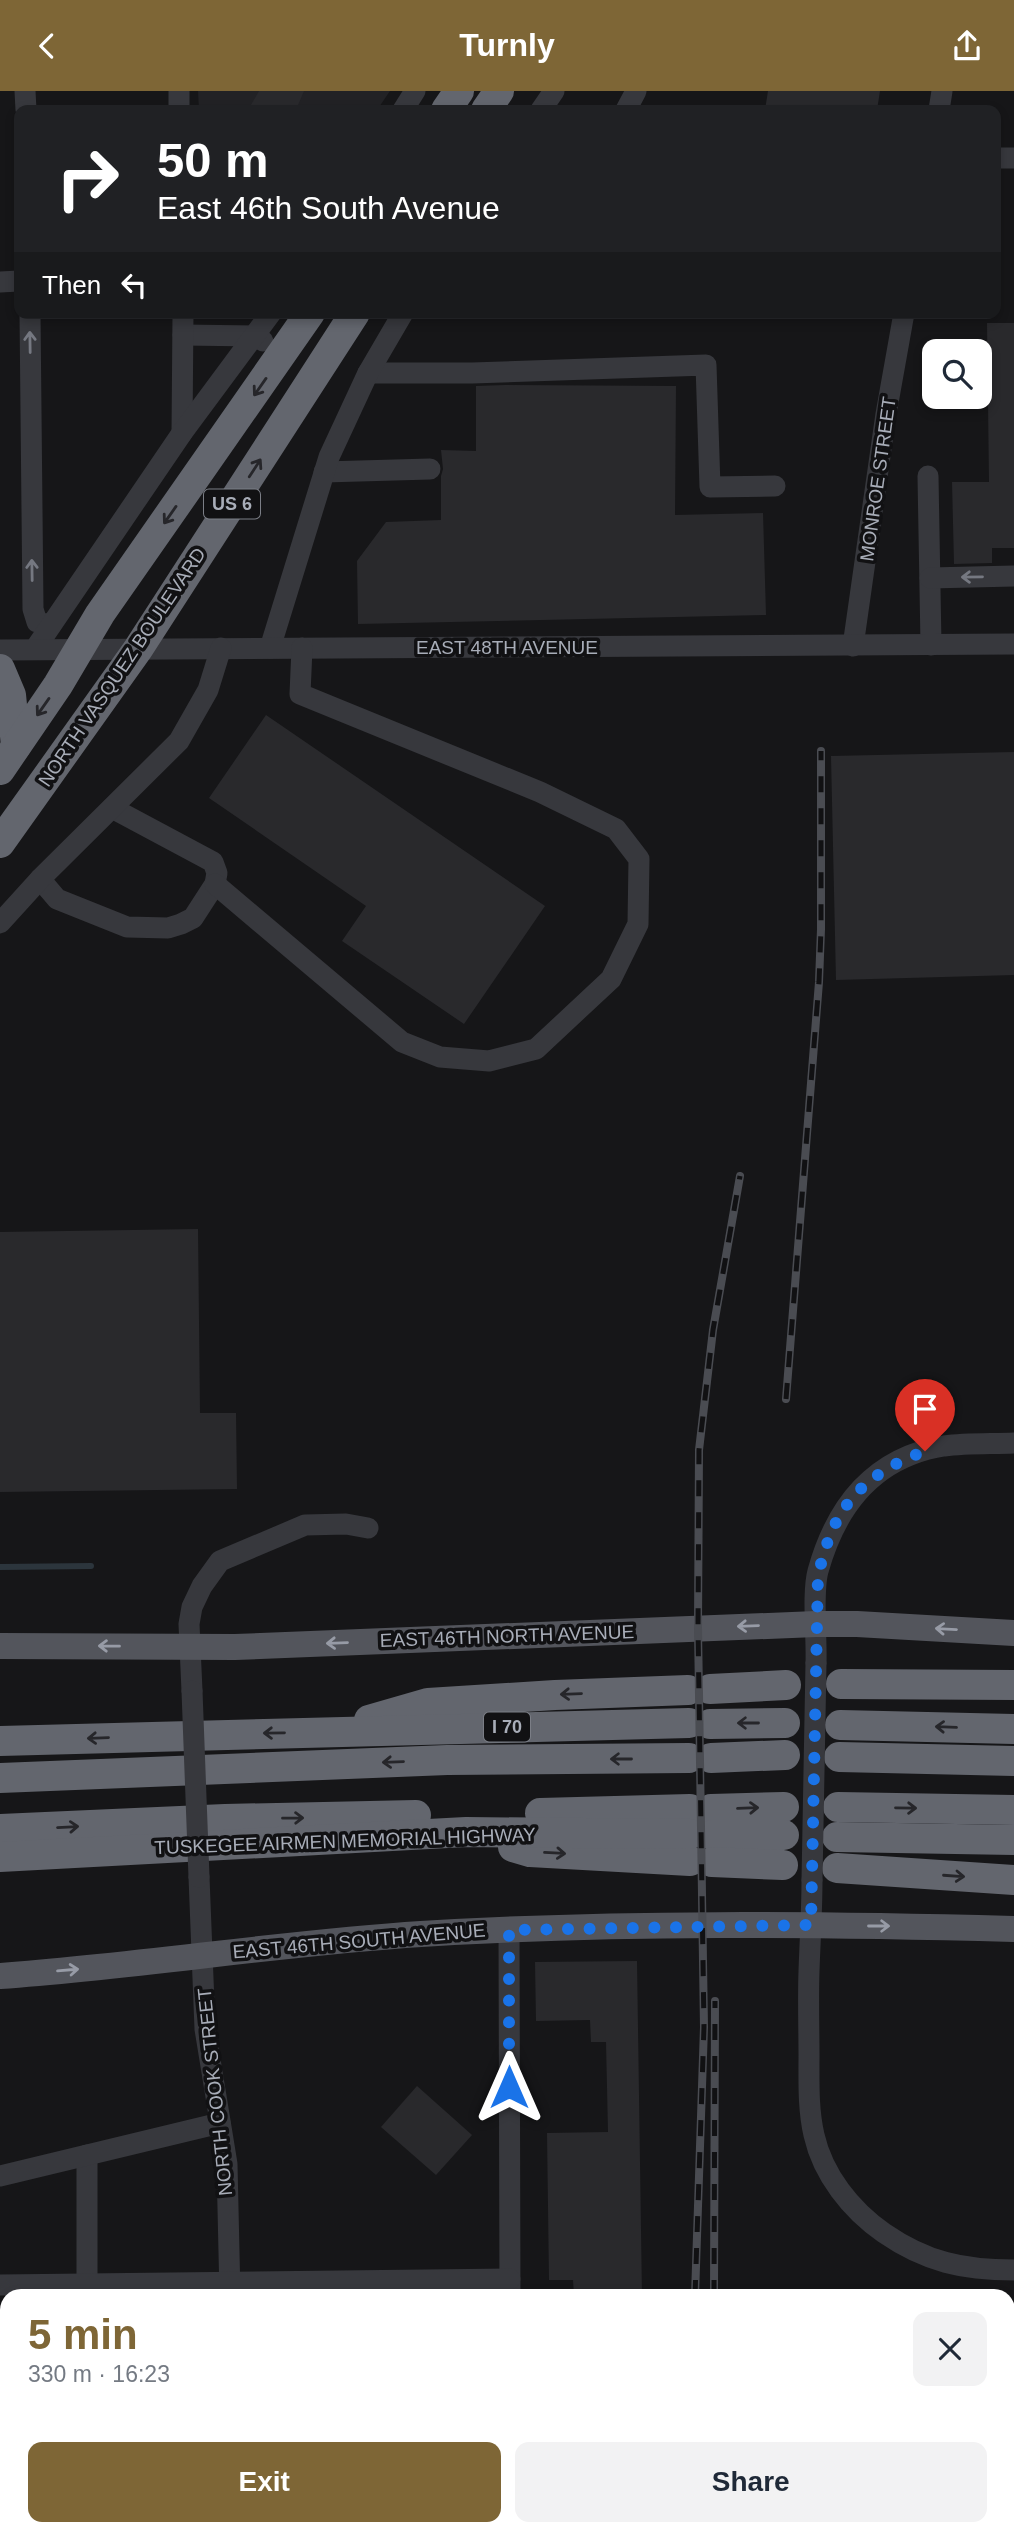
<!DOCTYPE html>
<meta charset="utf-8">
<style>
:root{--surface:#fff;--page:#f2f2f3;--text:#1f2937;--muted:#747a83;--accent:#7e6636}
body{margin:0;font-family:Arial,sans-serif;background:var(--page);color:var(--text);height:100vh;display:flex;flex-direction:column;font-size:26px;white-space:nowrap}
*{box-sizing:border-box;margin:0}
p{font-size:23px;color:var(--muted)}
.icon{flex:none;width:38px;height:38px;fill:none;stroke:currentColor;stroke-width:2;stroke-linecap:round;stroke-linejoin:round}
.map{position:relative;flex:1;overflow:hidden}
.panel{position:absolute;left:0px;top:2198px;width:1015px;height:247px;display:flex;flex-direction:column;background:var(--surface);border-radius:21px 21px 0 0;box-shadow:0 4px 10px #0003}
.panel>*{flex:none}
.hud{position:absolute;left:14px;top:14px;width:987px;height:214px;border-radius:14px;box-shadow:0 4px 10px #0003;background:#202124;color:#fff;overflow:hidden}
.tools{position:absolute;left:922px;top:248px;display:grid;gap:14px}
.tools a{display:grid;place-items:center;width:70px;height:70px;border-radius:14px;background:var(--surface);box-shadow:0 4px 10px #0003;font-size:35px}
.pin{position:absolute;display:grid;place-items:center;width:60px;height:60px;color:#fff;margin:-72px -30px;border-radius:50% 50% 50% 0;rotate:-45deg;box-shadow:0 0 7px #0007}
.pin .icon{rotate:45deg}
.me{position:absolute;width:77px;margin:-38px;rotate:0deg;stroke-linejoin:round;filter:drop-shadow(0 0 5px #0008)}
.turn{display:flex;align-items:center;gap:24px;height:147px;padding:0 28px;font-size:32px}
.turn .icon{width:91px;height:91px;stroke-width:2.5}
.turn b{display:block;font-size:49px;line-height:60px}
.then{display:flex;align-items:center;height:66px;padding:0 28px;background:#0003;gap:14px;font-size:26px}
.round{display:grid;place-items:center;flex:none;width:74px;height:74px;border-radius:14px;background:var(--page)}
.headline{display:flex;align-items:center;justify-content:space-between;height:119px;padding:0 28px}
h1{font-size:42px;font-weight:700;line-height:52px;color:var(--accent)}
.button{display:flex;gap:14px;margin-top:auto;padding:14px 28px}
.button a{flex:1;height:80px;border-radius:14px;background:var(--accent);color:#fff;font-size:28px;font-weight:700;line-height:80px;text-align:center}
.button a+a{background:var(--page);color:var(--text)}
header{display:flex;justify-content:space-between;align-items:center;height:91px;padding:0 28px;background:var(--accent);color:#fff;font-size:32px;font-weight:700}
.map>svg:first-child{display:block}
</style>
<header><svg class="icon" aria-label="back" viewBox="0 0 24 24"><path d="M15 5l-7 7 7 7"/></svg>Turnly<svg class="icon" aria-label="share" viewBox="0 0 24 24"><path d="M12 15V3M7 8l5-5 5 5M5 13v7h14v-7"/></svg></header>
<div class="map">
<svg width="1014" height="2444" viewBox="0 0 1014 2444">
<rect width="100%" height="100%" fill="#161618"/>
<path fill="#222225" d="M198,0H390L377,19H199Z"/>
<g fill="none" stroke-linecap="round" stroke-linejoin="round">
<path stroke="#2c353c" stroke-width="6" d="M0,1476L91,1475"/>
</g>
<g fill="#29292c">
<path d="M259,0H304L296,19H248Z"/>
<path d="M768,0H880L877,19H765Z"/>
<path d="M987,232H1014V457H992V472L954,473L952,391H989Z"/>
<path d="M505,294L676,295L675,424L763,422L766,524L358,533L357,470L386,431L441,429V385L443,378L441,359L476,360V295Z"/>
<path d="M266,624L545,815L464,933L342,850L366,815L209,707Z"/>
<path d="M1014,661V884L836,889L831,665Z"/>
<path d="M198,1138L200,1322H236L237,1398L0,1401V1141Z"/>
<path d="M637,1870L642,2205H574L573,2189H549L547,2042L608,2041L606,1951H591L590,1929L536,1930L535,1871Z"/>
<path d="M417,1995L472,2044L436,2084L381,2036Z"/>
</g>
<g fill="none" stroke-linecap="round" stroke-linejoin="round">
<g stroke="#37383d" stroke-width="21">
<path d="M25,0L26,19"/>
<path d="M179,0V19"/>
<path d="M403,19L415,0"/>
<path d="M541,19L554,0"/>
<path d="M626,19L636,0"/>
<path d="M939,19L942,0"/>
<path d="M996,67H1014"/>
<path d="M0,191L19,190"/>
<path d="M30,222L33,518L37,531L51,534"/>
<path d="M183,244L256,245L263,250"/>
<path d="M368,282H472L706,274L710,396L775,395"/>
<path d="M182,342L183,222"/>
<path d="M324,381L430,378"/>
<path d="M928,385L931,554"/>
<path d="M930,487L1014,485"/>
<path d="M853,555L886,323L904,222"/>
<path d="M270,557L329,366L368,282L403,222"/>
<path d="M35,558L182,342L271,222"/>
<path d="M0,559L1014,553"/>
<path d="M40,788L57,808L127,836L168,837L181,833L193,827L215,793L217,782L213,771L112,717"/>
<path d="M215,793L402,951L440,966L489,970L536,958L611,888L638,833L639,768L616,738L540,701L300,603L302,557"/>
<path d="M0,832L40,788L179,650L208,599L221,557"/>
<path d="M816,1572C817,1547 812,1502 818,1480C836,1415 874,1366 944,1355C967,1352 991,1353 1014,1352"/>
<path d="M192,1600L189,1533L192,1516L202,1495L220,1470L305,1434L346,1433L368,1437"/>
<path d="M199,1786L205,1938L227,2073L230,2205"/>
<path d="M812,1789C812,1819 810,1850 809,1880C808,1908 809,1936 809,1965C809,1991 808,2018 814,2044C823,2084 851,2119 884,2142C926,2171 963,2179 1014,2179"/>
<path d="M509,1839L510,2205"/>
<path d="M87,2064V2205"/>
<path d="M0,2085L220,2032"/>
<path d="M0,2194L510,2188"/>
<path d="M90,2438V2444"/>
<path d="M232,2438V2444"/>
<path d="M376,2438V2444"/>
<path d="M514,2438V2444"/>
</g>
<g stroke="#53555c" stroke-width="26">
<path d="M0,1555L235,1556L816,1533H857L1014,1542"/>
<path d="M0,1885C141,1875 280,1852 421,1843C619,1831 817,1833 1014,1838"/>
</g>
<g stroke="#63666e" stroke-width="30">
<path d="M446,19L459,0"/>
<path d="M486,19L499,0"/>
<path d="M0,578L11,604L16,655"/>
<path d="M0,679L58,594L100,523L310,222"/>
<path d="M0,752L138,558L355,222"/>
<path d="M841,1593L1014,1594"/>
<path d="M710,1598L786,1594"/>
<path d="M369,1629L428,1612L555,1604L688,1599"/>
<path d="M710,1633L785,1632"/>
<path d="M840,1634L1014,1638"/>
<path d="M0,1650L689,1632"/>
<path d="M839,1666L1014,1670"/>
<path d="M711,1667L785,1664"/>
<path d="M0,1687L447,1669L689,1667"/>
<path d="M838,1716L1014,1719"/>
<path d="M711,1718L784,1716"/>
<path d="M540,1722L690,1718"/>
<path d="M0,1738L225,1728L416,1724"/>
<path d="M712,1744H784"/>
<path d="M837,1746L1014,1749"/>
<path d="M513,1756L530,1761L690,1770"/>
<path d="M0,1766L466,1741L690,1743"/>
<path d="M712,1771L783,1774"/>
<path d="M837,1777L1014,1789"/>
</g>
<g stroke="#4a4c52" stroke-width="8">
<g id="rail">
<path d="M786,1308L819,891L821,838V660"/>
<path d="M695,2205L704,1936L698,1537L699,1359L713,1239L740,1085"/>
<path d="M714,2205L715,1910"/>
<path d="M718,2438V2444"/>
<path d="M674,2444V2438"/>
<path d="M688,2444V2438"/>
</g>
</g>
<use href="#rail" stroke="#111113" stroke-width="5" stroke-dasharray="16" stroke-linecap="butt"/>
<g stroke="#37383d" stroke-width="21">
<path d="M192,1600L199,1786"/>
<path d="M812,1789L816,1572"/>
</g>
</g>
<defs><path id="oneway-shaft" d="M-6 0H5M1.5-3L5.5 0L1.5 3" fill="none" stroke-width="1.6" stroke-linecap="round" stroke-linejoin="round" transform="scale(1.75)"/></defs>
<g stroke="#757881">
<use href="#oneway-shaft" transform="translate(30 251) rotate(-91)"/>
<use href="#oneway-shaft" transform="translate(32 479) rotate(-91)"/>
<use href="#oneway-shaft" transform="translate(972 486) rotate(179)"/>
</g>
<g stroke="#26262a">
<use href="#oneway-shaft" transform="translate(260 296) rotate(125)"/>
<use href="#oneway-shaft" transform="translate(255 377) rotate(-57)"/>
<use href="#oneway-shaft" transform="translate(170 424) rotate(125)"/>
<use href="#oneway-shaft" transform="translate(43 616) rotate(125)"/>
<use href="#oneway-shaft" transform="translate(571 1603) rotate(178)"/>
<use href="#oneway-shaft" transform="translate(748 1632) rotate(180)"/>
<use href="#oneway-shaft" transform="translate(946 1636) rotate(-178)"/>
<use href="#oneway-shaft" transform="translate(274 1642) rotate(179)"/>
<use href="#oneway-shaft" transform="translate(98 1647) rotate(178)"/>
<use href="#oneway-shaft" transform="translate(621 1668) rotate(180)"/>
<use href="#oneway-shaft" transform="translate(393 1671) rotate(178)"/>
<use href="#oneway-shaft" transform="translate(748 1717) rotate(-2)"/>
<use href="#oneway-shaft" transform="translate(906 1717) rotate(1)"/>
<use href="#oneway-shaft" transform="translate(293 1727) rotate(-1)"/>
<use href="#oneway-shaft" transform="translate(68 1736) rotate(-3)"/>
<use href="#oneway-shaft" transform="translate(555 1762) rotate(3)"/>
<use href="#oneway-shaft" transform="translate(954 1785) rotate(4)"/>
</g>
<g stroke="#979ba6">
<use href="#oneway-shaft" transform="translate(748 1535) rotate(178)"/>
<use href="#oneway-shaft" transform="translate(946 1538) rotate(-177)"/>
<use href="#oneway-shaft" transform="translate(337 1552) rotate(178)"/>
<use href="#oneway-shaft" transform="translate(109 1555) rotate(-179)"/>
<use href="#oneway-shaft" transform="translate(879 1835)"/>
<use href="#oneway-shaft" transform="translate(68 1879) rotate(-5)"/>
</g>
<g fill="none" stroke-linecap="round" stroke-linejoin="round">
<path stroke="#1a73e8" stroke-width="12" stroke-dasharray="0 21.6" d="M509,1996V1839L811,1834L818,1482C823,1468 826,1453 832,1440C850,1398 883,1376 925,1360"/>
</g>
<g text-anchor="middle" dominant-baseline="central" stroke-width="7" stroke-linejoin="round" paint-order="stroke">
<g fill="#111113" stroke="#7b7e86" stroke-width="2">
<rect x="204" y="398.5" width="56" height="29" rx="5"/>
<rect x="484" y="1621.5" width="46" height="29" rx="5"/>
</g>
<g font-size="18" font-weight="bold" fill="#a8adb8">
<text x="232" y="413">US 6</text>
<text x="507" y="1636">I 70</text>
</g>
<g font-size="19" fill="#a8adb8" stroke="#111113">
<text transform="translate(878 388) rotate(-82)">MONROE STREET</text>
<text x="507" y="556">EAST 48TH AVENUE</text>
<text transform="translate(122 576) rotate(-56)">NORTH VASQUEZ BOULEVARD</text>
<text transform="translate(507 1545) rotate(-2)">EAST 46TH NORTH AVENUE</text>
<text transform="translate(345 1750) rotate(-2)">TUSKEGEE AIRMEN MEMORIAL HIGHWAY</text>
<text transform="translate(359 1850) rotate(-5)">EAST 46TH SOUTH AVENUE</text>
<text transform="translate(215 2001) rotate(-96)">NORTH COOK STREET</text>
</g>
</g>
</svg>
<div class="tools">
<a><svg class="icon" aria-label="search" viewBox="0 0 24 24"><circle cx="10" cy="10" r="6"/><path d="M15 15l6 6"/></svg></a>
</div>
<div class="pin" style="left:925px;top:1360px;background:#d93025"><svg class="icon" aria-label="arrive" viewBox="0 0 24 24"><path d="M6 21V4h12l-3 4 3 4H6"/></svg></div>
<svg class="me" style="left:509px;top:1996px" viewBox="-20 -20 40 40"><path d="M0-17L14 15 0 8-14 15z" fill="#1a73e8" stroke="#fff" stroke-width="4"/></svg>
<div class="hud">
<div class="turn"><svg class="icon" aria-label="right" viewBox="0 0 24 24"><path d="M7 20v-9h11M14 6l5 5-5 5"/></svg><div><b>50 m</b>East 46th South Avenue</div></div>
<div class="then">Then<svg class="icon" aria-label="left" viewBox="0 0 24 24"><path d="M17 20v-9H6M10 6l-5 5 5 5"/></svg></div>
</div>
<section class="panel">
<div class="headline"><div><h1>5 min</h1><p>330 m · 16:23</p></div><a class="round"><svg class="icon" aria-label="close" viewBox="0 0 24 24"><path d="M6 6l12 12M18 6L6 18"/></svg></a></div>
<div class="button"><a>Exit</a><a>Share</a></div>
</section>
</div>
